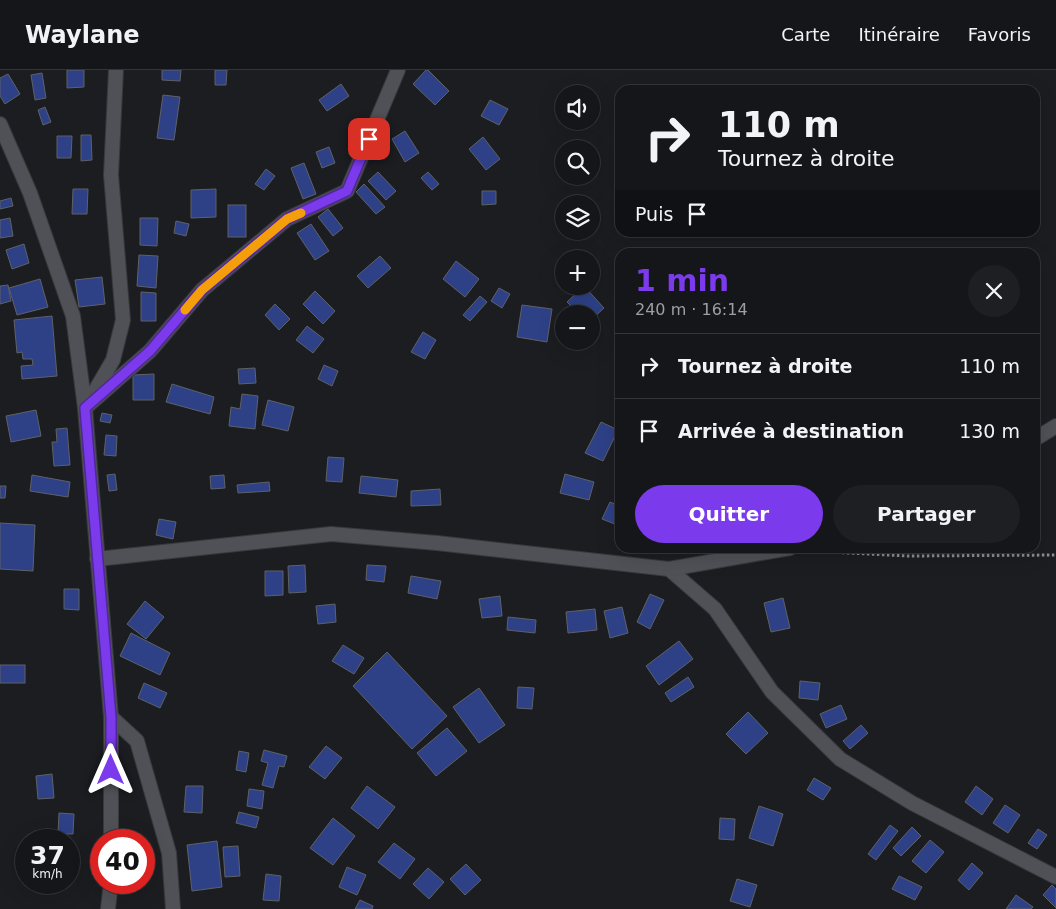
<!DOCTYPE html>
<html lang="fr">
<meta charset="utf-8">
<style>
:root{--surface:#141619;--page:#1d1f22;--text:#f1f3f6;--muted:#9d9fa2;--line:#333538;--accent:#7c3aed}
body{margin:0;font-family:"DejaVu Sans",sans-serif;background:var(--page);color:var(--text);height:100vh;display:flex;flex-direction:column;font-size:19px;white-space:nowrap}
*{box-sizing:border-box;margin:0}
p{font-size:16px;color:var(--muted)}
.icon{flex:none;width:28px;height:28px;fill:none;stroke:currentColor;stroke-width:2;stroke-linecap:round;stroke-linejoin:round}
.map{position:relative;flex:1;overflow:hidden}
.side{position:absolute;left:615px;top:178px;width:425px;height:305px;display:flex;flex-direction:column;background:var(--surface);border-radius:15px;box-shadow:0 5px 20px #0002,0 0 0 1px var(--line)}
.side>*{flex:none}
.banner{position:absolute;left:615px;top:15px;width:425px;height:152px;border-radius:15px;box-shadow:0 5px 20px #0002,0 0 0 1px var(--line);background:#141619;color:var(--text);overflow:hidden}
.buttons{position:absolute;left:555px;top:15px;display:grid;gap:10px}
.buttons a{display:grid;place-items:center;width:45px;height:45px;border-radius:50%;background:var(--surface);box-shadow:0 5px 20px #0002,0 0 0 1px var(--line);font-size:25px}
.speed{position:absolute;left:15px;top:759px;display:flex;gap:10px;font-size:25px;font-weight:700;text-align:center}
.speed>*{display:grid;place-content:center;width:65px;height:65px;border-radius:50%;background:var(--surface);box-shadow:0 5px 20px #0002,0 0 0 1px var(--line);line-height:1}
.speed small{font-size:12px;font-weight:400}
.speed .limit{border:8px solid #d22;background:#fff;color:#111}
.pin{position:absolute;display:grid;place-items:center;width:42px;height:42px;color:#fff;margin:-21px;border-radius:10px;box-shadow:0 2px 8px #0006}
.me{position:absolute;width:55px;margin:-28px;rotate:0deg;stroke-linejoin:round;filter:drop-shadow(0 0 4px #0008)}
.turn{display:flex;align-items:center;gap:18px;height:105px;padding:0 20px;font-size:22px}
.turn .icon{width:65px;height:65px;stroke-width:2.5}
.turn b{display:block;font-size:35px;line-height:42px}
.then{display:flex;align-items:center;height:48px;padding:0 20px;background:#0003;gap:10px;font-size:19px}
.round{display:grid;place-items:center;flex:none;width:52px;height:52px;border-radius:26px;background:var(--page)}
.overview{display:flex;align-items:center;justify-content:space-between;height:85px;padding:0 20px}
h1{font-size:30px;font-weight:600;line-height:38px;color:var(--accent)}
.primary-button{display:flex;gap:10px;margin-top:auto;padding:10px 20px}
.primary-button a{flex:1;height:58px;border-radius:30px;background:var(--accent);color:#fff;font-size:20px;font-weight:600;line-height:58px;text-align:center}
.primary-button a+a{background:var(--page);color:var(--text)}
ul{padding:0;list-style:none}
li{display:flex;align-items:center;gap:15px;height:65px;padding:0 20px;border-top:1px solid var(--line)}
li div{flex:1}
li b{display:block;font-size:19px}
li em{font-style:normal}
header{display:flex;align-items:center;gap:30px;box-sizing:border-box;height:70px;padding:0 25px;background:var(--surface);border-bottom:1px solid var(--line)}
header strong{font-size:24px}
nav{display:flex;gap:28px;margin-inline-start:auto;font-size:18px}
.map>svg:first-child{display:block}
</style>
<header>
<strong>Waylane</strong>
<nav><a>Carte</a><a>Itinéraire</a><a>Favoris</a></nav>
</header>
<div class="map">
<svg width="1056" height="839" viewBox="0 0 1056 839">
<rect width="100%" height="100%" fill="#1b1d21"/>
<g fill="#2e4187" stroke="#5e6166">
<path d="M67,0H84V17L67,18Z"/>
<path d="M162,0H181L180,11L162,10Z"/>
<path d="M215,0H227L226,15H215Z"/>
<path d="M426,0H428L449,21L435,35L413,14Z"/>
<path d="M42,3L46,28L35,30L31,5Z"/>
<path d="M8,4L20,24L5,34L0,26V8Z"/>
<path d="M341,14L349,26L327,41L319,30Z"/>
<path d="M163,25L180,27L174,70L157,68Z"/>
<path d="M490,30L508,39L499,55L481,46Z"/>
<path d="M45,37L51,52L43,55L38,40Z"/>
<path d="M405,61L419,83L405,92L392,69Z"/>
<path d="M81,65H91L92,90L81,91Z"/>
<path d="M57,66H72L71,88H57Z"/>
<path d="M483,67L500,89L486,100L469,79Z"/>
<path d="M329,77L335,93L322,98L316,82Z"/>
<path d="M304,93L316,124L303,129L291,98Z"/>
<path d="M266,99L275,106L264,120L255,114Z"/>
<path d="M378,102L396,121L386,130L368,111Z"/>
<path d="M428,102L439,114L432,120L421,108Z"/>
<path d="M364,114L385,137L376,144L356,122Z"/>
<path d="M73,119H88L87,144H72Z"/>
<path d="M216,119V147L191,148V120Z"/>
<path d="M482,121H496V134L482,135Z"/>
<path d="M11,128L13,136L0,139V131Z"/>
<rect x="228" y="135" width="18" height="32"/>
<path d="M328,139L343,158L333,166L318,147Z"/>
<path d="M10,148L13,166L0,168V150Z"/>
<path d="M140,148H158L157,176L140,175Z"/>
<path d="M176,151L189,154L186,166L174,163Z"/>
<path d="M311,154L329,181L315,190L297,163Z"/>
<path d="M24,174L29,193L12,199L6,180Z"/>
<path d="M139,185L158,186L156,218L137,216Z"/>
<path d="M380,186L391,198L368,218L357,206Z"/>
<path d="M456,191L479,209L465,227L443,209Z"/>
<path d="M564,194V206L558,199Z"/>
<path d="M102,207L105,234L79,237L75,210Z"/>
<path d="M40,209L48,237L17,245L9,218Z"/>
<path d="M8,215L11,231L0,234V216Z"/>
<path d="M584,216L604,238L591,250V244H565L564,242L573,238L567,232Z"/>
<path d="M499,218L510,224L502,238L491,231Z"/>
<path d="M315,221L335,241L323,254L303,234Z"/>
<path d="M141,222L156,223V251H141Z"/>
<path d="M480,226L487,232L470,251L463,245Z"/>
<path d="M275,234L290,249L279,260L265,245Z"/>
<path d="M522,235L552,239L547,272L517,267Z"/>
<path d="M52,246L57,306L22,309L21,296L33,295L32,289H23L22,282L17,283L14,250Z"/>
<path d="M307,256L324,269L313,283L296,270Z"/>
<path d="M423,262L436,270L425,289L411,282Z"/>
<path d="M324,295L338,301L332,316L318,309Z"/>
<path d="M255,298L256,313L239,314L238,299Z"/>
<path d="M154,304V330H133V305Z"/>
<path d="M172,314L214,327L210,344L166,332Z"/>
<path d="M242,324L258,326L255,359L229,356L231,337L240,339Z"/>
<path d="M268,330L294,337L288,361L262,355Z"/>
<path d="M36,340L41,366L11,372L6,346Z"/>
<path d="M102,343L112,345L110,353L100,351Z"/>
<path d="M601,352L618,360L603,391L585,383Z"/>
<path d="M67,358L70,395L54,396L52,372H57L56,359Z"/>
<path d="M106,365L117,366L116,386L104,385Z"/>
<path d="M328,387L344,388L342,412L326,411Z"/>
<path d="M115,404L117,420L109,421L107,405Z"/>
<path d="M565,404L594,412L589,430L560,423Z"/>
<path d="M32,405L70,412L68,427L30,421Z"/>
<path d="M224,405L225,418L211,419L210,406Z"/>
<path d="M361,406L398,410L396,427L359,423Z"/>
<path d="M269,412L270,421L238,423L237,415Z"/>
<path d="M0,416H6L5,428H0Z"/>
<path d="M440,419L441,435L411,436V421Z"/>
<path d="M610,432L620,436V456L602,449Z"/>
<path d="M159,449L176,452L173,469L156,465Z"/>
<path d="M0,453L35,455L33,501L0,499Z"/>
<path d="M305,495L306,522L289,523L288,496Z"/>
<path d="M367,495L386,496L384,512L366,510Z"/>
<path d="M265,501H283V525L265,526Z"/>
<path d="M411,506L441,511L437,529L408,523Z"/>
<path d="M64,519H79V540L64,539Z"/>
<path d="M650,524L664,530L650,559L637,552Z"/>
<path d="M500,526L502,546L482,548L479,529Z"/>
<path d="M783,528L790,558L771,562L764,533Z"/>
<path d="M145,531L164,547L146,569L127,554Z"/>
<path d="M335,534L336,552L318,554L316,536Z"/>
<path d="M622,537L628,563L610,568L604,541Z"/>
<path d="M595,539L597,560L568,563L566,542Z"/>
<path d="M508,547L536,550L535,563L507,560Z"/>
<path d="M131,563L170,583L160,605L120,586Z"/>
<path d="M679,571L693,589L659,615L646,596Z"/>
<path d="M343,575L364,588L354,604L332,591Z"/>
<path d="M387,582L447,646L412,679L353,616Z"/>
<rect x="0" y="595" width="25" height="18"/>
<path d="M688,607L694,617L671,632L665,623Z"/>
<path d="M800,611L820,613L818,630L799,628Z"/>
<path d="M144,613L167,623L160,638L138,628Z"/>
<path d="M518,617L534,618L532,639L517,638Z"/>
<path d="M479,618L505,655L479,673L453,637Z"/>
<path d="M841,635L847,649L826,658L820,644Z"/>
<path d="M748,642L768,663L746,684L726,664Z"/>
<path d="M861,655L868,663L850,679L843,671Z"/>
<path d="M447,658L467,681L436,706L417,683Z"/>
<path d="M326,676L342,688L325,709L309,697Z"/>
<path d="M264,680L287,686L284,697L279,696L273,718L262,715L268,693L261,691Z"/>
<path d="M239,681L249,683L246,702L236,700Z"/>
<path d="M52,704L54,728L38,729L36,706Z"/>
<path d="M814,708L831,718L823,730L807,720Z"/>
<path d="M186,716H203L202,743L184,742Z"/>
<path d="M367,716L395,737L378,759L351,738Z"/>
<path d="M976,716L993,729L982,745L965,732Z"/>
<path d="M249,719L264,721L262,739L247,736Z"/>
<path d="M1005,735L1020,745L1008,763L993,753Z"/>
<path d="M759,736L783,744L773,776L749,768Z"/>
<path d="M239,742L259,747L256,758L236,753Z"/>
<path d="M59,743L74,744L73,764H58Z"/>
<path d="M333,748L355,766L333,795L310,778Z"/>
<path d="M720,748L735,749L734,770L719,769Z"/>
<path d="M890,755L898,761L876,790L868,784Z"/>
<path d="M912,757L921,766L901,786L893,778Z"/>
<path d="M1038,759L1047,765L1037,779L1028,773Z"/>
<path d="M58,768V770H35Z"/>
<path d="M930,770L944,782L926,803L912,791Z"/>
<path d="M217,771L222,817L192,821L187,775Z"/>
<path d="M394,773L415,789L400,809L378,792Z"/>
<path d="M238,776L240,806L225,807L223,777Z"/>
<path d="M972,793L983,803L969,820L958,810Z"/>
<path d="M466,794L481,810L465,825L450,809Z"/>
<path d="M347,797L366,805L357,825L339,817Z"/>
<path d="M428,798L444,812L429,829L413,814Z"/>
<path d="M266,804L281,806L279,831L263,830Z"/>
<path d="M899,806L922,817L915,830L892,819Z"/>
<path d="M737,809L757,815L750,837L730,831Z"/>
<path d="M1052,815L1056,819V838L1043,825Z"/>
<path d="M1016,825L1033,837L1031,839H1006Z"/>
<path d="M360,830L373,836L372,839H355Z"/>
</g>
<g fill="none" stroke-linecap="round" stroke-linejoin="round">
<g stroke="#38393c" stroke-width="16">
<g id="minor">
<path d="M92,326L113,290L123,250L111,105L116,0"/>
<path d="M85,338L150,281L202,220L287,149L347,121L398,0"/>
<path d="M669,499L715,539L772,622L840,689L912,733L1056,807"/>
<path d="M111,647L137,671L169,783L173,839"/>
</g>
</g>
<g stroke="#38393c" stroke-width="16">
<g id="tertiary">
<path d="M0,54L30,123L73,246L85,338L111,647V770"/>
<path d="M1035,369L1056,356"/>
<path d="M97,489L331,464L437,473L669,499L790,478"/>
<path d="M108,839L111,812"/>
</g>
</g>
<path stroke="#8b8d90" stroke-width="3" stroke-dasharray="2.5 2.5" stroke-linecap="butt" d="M807,481L909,486L1056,485"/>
<use href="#minor" stroke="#4f5156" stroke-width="14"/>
<use href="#tertiary" stroke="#4f5156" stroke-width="14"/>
</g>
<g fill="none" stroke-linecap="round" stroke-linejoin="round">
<g stroke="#51269a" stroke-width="12">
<path id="route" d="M111,700V647L85,338L150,281L202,220L273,161L287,149L347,121L369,69"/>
</g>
<use href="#route" stroke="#7c3aed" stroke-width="9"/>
<path stroke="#f59e0b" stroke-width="9" d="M185,240L202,220L287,149L301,143"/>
</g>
</svg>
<div class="buttons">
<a><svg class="icon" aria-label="sound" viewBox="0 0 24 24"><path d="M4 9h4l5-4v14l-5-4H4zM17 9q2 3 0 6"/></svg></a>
<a><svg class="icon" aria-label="search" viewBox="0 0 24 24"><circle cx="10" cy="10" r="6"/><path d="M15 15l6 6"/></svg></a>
<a><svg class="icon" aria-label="layers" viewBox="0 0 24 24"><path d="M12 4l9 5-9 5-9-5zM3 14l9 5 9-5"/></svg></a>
<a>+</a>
<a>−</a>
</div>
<div class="speed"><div>37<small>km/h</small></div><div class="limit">40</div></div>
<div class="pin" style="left:369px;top:69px;background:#d93025"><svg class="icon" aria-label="arrive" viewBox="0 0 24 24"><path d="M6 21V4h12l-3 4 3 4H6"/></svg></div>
<svg class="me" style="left:111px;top:700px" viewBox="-20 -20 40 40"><path d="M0-17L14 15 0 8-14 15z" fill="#7c3aed" stroke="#fff" stroke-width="4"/></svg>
<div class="banner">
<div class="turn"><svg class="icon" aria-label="right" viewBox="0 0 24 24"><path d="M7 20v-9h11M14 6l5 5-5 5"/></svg><div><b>110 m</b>Tournez à droite</div></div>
<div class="then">Puis<svg class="icon" aria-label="arrive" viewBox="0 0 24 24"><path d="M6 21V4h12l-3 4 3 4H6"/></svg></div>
</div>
<section class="side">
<div class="overview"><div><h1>1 min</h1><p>240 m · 16:14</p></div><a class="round"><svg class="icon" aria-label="close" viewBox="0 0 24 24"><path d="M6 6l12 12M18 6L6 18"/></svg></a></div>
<ul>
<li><svg class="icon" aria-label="right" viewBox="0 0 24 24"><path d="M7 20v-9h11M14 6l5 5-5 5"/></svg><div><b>Tournez à droite</b></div><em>110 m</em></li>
<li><svg class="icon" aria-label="arrive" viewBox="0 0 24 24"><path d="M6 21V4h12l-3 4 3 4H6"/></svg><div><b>Arrivée à destination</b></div><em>130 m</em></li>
</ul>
<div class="primary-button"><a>Quitter</a><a>Partager</a></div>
</section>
</div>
